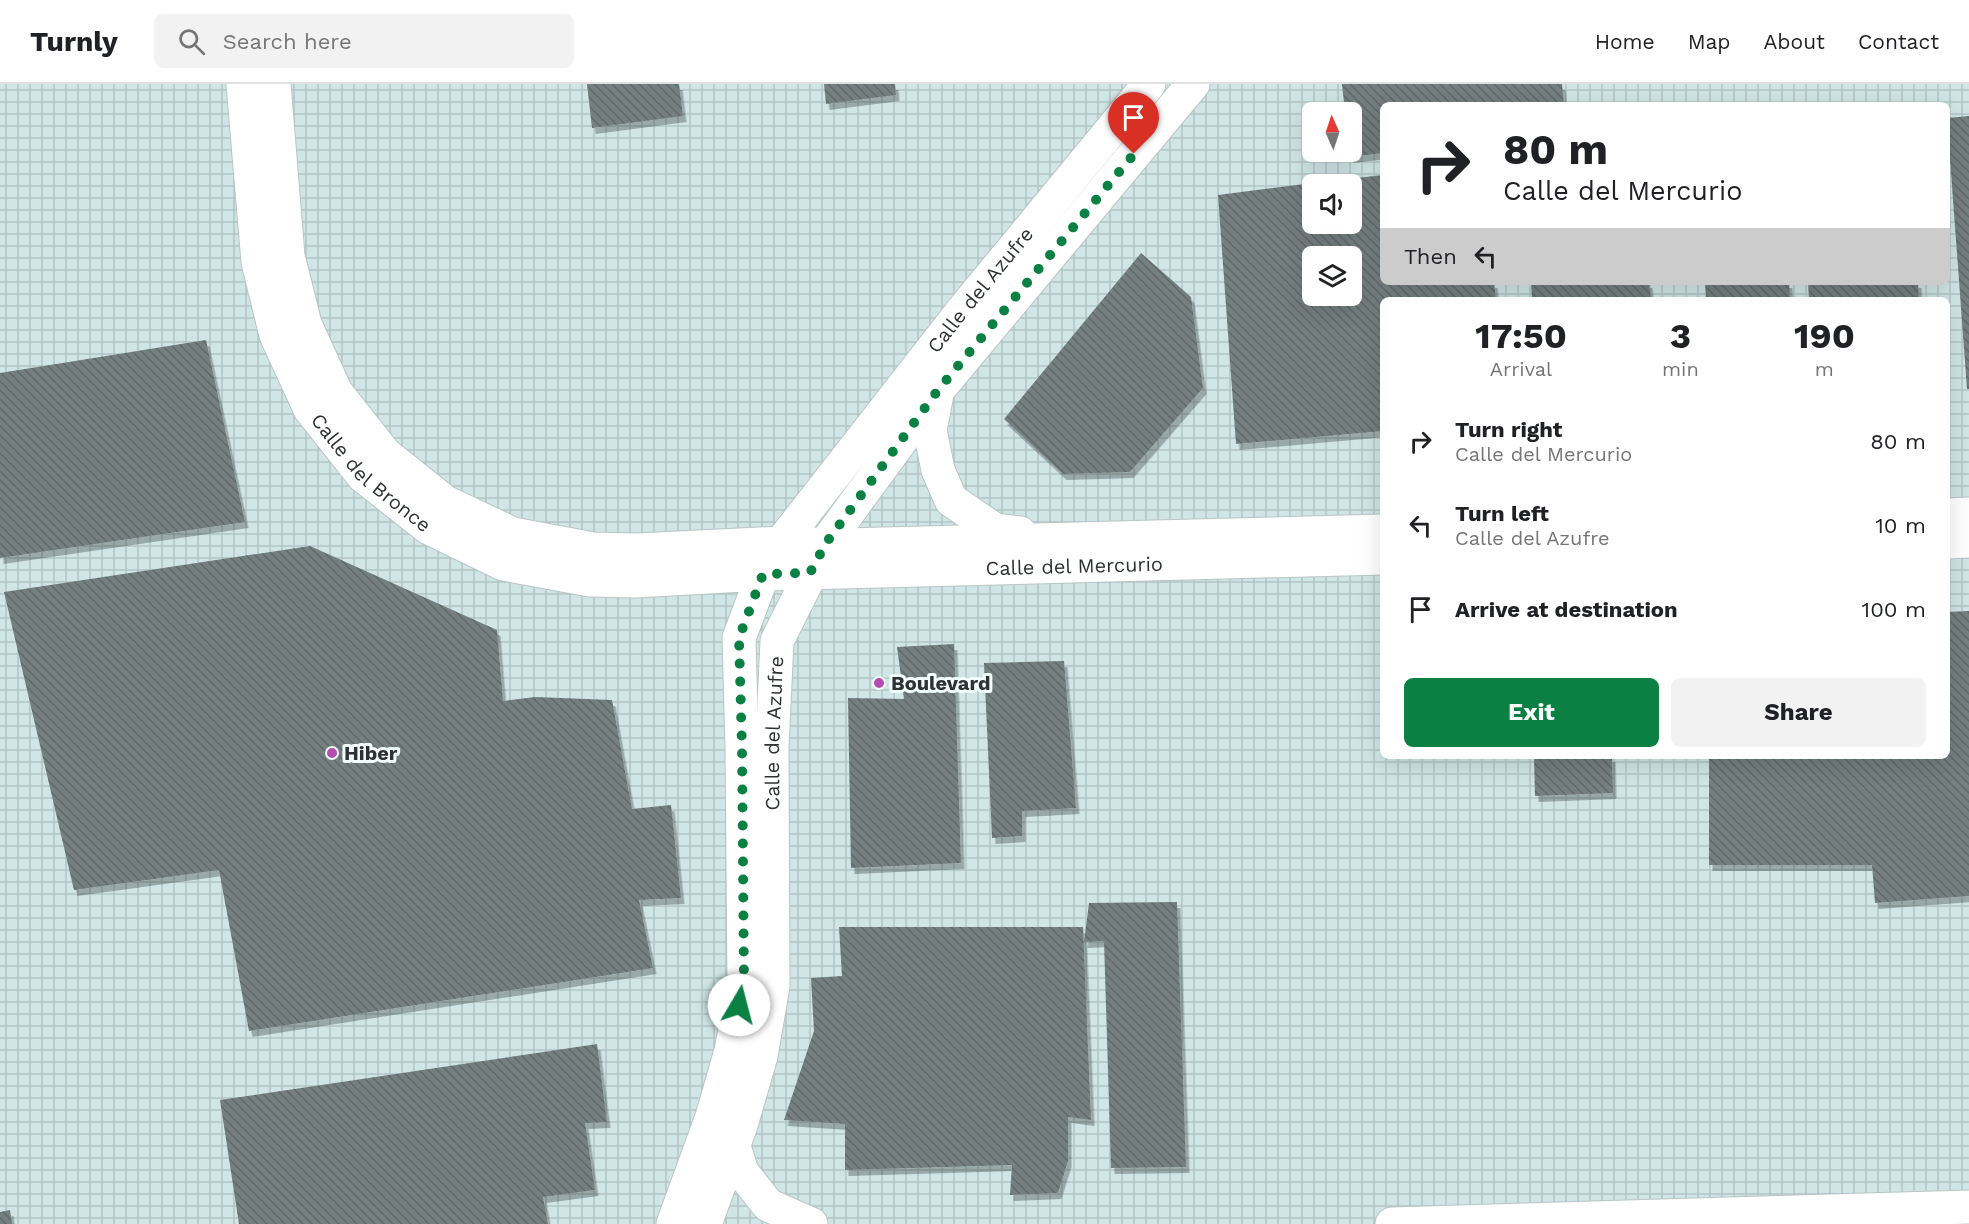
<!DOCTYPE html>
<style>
:root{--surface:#fff;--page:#f2f2f2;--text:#202124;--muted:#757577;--line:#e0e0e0;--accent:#0b8043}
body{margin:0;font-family:"Work Sans",sans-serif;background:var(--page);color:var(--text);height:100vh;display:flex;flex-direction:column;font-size:22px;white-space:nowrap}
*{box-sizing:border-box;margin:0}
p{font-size:20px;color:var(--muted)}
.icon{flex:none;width:33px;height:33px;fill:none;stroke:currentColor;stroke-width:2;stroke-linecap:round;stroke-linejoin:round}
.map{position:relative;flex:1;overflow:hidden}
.details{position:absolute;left:1380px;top:213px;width:570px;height:462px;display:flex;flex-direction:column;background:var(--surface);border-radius:9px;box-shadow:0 6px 24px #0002}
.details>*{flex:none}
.hud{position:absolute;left:1380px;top:18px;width:570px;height:183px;border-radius:9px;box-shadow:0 6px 24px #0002;background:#fff;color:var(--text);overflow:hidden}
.needle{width:39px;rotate:357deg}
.tools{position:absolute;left:1302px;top:18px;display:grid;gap:12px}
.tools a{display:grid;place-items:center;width:60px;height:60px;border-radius:9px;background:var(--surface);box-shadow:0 6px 24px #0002;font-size:30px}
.pin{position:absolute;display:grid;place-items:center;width:51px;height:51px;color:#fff;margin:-62px -26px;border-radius:50% 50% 50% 0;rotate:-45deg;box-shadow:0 0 6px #0007}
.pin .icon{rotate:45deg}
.me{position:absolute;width:66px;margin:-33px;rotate:8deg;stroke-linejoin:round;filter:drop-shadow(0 0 4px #0008)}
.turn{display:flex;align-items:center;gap:21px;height:126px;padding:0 24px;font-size:27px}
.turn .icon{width:78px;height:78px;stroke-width:2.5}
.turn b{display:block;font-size:42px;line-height:51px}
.then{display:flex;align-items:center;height:57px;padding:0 24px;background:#0003;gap:12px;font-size:22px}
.eta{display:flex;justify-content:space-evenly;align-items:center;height:102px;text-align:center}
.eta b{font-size:36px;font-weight:700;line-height:42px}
.cta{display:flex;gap:12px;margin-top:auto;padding:12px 24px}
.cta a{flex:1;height:69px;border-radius:9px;background:var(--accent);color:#fff;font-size:24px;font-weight:700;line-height:69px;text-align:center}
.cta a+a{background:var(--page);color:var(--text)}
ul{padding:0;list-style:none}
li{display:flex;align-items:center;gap:18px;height:84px;padding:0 24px}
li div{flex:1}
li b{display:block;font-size:22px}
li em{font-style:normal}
header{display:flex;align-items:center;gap:36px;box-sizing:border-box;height:84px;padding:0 30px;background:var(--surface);border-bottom:2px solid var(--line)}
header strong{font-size:28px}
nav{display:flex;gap:33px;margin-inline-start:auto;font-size:21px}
.search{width:420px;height:54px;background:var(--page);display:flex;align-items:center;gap:15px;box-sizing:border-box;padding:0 21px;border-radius:9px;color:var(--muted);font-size:22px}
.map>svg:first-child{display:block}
</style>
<header>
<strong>Turnly</strong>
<div class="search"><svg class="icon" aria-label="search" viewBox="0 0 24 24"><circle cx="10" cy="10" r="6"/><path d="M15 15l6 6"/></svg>Search here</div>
<nav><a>Home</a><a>Map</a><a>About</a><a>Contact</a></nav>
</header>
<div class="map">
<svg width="1969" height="1140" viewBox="0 0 1969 1140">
<defs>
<pattern id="industrial-grid" width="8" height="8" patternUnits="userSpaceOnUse" patternTransform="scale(1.5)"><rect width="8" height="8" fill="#d0e5e5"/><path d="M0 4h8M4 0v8" fill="none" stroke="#b3c5c5"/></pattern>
<pattern id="building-back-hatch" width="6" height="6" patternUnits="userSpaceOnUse" patternTransform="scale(1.5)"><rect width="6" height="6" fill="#757f7f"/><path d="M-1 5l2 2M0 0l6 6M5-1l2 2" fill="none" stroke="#606969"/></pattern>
<filter id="shadow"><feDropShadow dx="3.5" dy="6" stdDeviation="0" flood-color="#0004"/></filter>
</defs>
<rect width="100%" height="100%" fill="#e4efef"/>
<path fill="url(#industrial-grid)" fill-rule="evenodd" d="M0,0H1969V1140H0ZM1383,21H1947V198H1383ZM1312,28H1352V68H1312ZM1312,100H1352V140H1312ZM1312,172H1352V212H1312ZM1383,216H1947V672H1383Z"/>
<g fill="url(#building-back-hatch)" fill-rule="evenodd" filter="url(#shadow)">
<path d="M587,0H679L683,32L592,44Z"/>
<path d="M824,0H895L896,11L826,20Z"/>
<path d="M1342,0H1562L1564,21H1383V69L1350,73L1352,28H1345Z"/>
<path d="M1969,32V305H1967L1947,34Z"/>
<path d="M1383,91V198H1494L1496,216H1383V347L1236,360L1218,111L1312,99V140H1352V100L1313,99ZM1312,172H1352V212H1312Z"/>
<path d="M1141,169L1191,213L1203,304L1130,388L1063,390L1004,335Z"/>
<path d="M1531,198H1649L1651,216H1532Z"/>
<path d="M1705,198H1789L1790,216H1706Z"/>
<path d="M1808,198H1918L1919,216H1809Z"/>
<path d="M206,256L245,438L0,474V289Z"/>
<path d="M310,462L497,546L503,617L535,613L612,616L632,725L671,721L681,814L639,816L653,884L249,947L219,786L74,806L4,508Z"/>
<path d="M1969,527V812L1875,819L1872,781H1709V672H1947V528Z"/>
<path d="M954,560L961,779L851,784L848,614L904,615L897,563Z"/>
<path d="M1064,577L1076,724L1022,727V752L992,754L984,579Z"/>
<path d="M1534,672H1612L1613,709L1535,712Z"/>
<path d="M1177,818L1186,1083L1111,1084L1104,857L1084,858L1089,819Z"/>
<path d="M839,843H1083L1091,1036L1068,1033V1077L1058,1109L1010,1111L1012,1081L845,1086V1040L784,1036L814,947L811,894L842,892Z"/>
<path d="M597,960L607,1038L585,1039L595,1106L543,1113L548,1140H239L220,1016Z"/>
<path d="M10,1126L12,1140H0V1128Z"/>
</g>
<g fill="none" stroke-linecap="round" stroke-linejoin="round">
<g stroke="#bac5c5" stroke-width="35">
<g id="minor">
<path id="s1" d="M243,0L258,178L276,251L310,325L363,392L429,444L503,480L590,496L635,497L763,490L1383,474"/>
<path d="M274,0L288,172L305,240L336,308L385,370L445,418L513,450L593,465L638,466L781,459L845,461L1383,447"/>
<path d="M937,310L930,346L938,386L951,416L995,446L1020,449"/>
<path d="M1947,431L1969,430"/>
<path d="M1947,458L1969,457"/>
<path d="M734,1062L742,1088L768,1121L811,1140"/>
<path id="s2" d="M673,1140L712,1033L731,967L744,899L742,664L739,554L763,490L781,459L963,226L1149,0"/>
<path id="s3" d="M705,1140L741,1041L761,972L773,902L772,663L777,557L826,459L938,306L1193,0"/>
<path d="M1392,1140L1969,1123"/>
</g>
</g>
<use href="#minor" stroke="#fff" stroke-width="33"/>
</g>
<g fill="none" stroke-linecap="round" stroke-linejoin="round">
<path stroke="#0b8043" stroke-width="10" stroke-dasharray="0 18" d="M739,921L744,899L742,664L739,554L763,490L810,489L826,459L938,306L1134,70"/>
</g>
<g fill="#b54db0" stroke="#f1fdfc" stroke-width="2">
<circle cx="879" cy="599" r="6"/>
<circle cx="332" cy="669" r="6"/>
</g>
<g text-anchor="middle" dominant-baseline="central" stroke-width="6" stroke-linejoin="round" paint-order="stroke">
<g font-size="20" fill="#2e3232" stroke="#f1fdfc">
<text stroke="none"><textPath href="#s2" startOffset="1023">Calle del Azufre</textPath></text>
<text stroke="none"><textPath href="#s1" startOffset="424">Calle del Bronce</textPath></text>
<text stroke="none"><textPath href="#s1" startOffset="1160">Calle del Mercurio</textPath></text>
<text stroke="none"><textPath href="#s3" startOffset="501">Calle del Azufre</textPath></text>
</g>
<g font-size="20" font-weight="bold" fill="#2e3232" stroke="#f1fdfc" text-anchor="start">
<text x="891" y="599">Boulevard</text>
<text x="344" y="669">Hiber</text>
</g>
</g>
</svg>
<div class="tools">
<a><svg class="needle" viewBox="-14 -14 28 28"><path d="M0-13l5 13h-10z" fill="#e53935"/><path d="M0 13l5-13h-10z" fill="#757577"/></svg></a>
<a><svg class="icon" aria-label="sound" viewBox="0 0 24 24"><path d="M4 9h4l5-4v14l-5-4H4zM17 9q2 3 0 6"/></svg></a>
<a><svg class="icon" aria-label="layers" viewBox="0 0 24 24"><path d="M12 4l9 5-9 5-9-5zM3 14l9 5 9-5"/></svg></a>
</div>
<div class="pin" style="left:1134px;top:70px;background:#d93025"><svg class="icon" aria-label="arrive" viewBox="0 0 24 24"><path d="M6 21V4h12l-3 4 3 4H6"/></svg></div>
<svg class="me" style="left:739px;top:921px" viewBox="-20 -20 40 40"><circle r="19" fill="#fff"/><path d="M0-13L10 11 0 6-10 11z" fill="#0b8043"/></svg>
<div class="hud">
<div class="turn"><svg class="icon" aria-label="right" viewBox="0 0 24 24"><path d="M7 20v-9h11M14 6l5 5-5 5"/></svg><div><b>80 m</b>Calle del Mercurio</div></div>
<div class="then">Then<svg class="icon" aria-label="left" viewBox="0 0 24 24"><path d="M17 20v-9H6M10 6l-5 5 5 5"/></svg></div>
</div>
<section class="details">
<div class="eta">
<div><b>17:50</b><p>Arrival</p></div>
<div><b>3</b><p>min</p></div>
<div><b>190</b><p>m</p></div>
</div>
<ul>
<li><svg class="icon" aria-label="right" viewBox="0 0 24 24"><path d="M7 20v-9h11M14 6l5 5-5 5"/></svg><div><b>Turn right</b><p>Calle del Mercurio</p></div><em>80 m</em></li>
<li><svg class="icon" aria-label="left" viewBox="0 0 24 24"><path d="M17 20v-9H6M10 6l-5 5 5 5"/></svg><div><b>Turn left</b><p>Calle del Azufre</p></div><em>10 m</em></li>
<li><svg class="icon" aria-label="arrive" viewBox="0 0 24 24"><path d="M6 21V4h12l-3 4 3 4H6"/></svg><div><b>Arrive at destination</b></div><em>100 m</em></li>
</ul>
<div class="cta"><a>Exit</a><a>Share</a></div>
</section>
</div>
